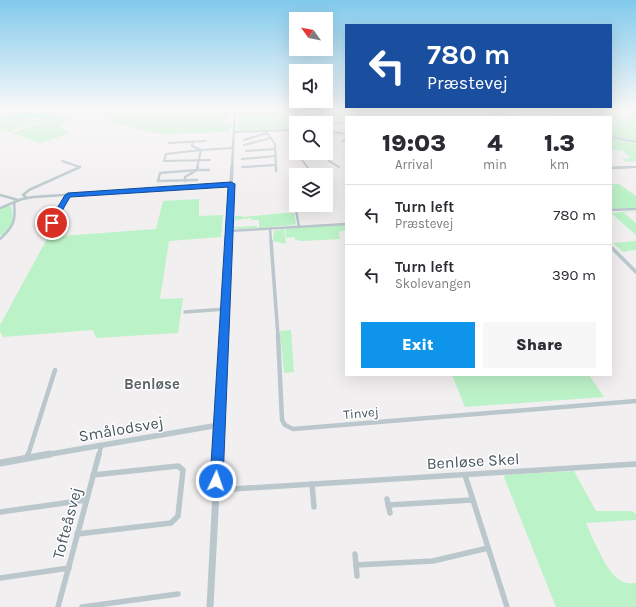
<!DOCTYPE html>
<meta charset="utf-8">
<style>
:root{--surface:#fff;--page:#f7f7f7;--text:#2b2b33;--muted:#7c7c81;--line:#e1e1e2;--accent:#0f94ec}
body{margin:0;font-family:Karla,sans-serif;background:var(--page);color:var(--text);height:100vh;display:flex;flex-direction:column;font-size:15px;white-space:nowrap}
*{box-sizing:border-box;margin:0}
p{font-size:13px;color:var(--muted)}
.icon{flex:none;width:22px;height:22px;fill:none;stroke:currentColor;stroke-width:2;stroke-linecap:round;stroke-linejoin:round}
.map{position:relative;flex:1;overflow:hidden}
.drawer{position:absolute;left:345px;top:116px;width:267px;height:260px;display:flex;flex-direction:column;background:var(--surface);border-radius:0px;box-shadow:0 4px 16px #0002}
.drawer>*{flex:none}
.banner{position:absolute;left:345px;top:24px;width:267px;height:84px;border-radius:0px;box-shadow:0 4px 16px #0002;background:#1a4fa0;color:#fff;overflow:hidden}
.needle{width:26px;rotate:303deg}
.fabs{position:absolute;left:289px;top:12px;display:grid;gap:8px}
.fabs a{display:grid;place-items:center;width:44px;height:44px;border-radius:0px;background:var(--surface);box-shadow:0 4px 16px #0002;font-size:20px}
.pin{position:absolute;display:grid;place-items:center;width:34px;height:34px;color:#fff;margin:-17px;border:2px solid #fff;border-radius:50%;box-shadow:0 1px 4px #0007}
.me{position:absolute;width:44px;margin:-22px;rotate:3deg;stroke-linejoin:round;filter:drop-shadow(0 0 3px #0008)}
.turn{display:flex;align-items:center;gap:14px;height:84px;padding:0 16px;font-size:18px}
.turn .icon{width:52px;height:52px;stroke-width:2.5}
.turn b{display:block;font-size:28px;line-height:34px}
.eta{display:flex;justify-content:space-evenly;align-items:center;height:68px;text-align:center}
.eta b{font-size:24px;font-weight:800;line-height:28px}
.action{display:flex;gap:8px;margin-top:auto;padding:8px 16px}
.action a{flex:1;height:46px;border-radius:0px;background:var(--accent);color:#fff;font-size:16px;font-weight:800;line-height:46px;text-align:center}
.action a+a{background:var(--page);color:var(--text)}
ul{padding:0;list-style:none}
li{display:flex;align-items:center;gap:12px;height:60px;padding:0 16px;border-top:1px solid var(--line)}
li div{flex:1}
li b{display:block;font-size:15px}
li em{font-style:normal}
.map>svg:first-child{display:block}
</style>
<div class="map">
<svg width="636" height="607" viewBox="0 0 636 607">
<rect width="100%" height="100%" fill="#f2eff0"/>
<g fill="#bcf2c8" fill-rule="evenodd">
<path d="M0,110H80L60,127L71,133L40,143L12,133L40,123L37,122L8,132L0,129ZM37,113L57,117L55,119L49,118L34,120L21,117L6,121V119L16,114Z"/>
<path d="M102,110H229L228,117L222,124L231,123L230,132L163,134L115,124L104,117Z"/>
<path d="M397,110H482L488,114L484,117H346V122L296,123V129L238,130L239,115L242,114Z"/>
<path d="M547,110H636V141L611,136V117H556Z"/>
<path d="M611,138L636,144V161L626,162L622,159L630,158L622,150H611Z"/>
<path d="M611,184H619L636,196V207H634L636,208L611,209Z"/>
<path d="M199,199V216L223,215L221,237L169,241L160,299L183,298L178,333L96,338L93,330L3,337L0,332V325L48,237L156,229L163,201Z"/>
<path d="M7,206H11C14,220 14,225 3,235H0V209Z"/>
<path d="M636,211L624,213L636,223V235L611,213Z"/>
<path d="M284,213H294L296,223L294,225L259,228V220H251V218L235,220L234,227L257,226V228L240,229L234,228L235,216H242L243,217Z"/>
<path d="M342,225L346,226V230L339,232L340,239L303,241L295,240V237L286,238L285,229Z"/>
<path d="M284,229L286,244L273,241L274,231Z"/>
<path d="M636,241V250L626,251L627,252H623L613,243Z"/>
<path d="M291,330L294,372L284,373L280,331Z"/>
<path d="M452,375H589L604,397L465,407Z"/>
<path d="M574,471L596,511H632L636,514V520L586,523C594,540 608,579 626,583C629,584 633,583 636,583V607H556L504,477L505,475Z"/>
</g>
<path fill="#86ecf1" d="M32,112L57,116L55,119L56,120L52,121L49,118C38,120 30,117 20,118C15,118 10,122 5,120L16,114Z"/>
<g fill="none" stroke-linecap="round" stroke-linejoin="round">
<g stroke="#bac7cd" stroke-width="2">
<path d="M235,114L369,110"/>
<path d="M326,124L346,123"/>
<path d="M265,130L275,144L276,168"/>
<path d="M291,130L296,137"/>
<path d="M326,131L346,134"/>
<path d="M234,132L296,130"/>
<path d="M244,140L267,133"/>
<path d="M343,141L346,140"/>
<path d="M193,142L192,146L201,150L197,168"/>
<path d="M169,143L206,141"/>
<path d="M244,145L271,138"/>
<path d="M201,150L166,154L164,161L210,160"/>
<path d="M201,150L233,148"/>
<path d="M246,151L275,149"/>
<path d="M300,153L302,160L308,168"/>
<path d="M323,153L329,161L339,167"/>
<path d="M242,159L276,156"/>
<path d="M62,161L80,167"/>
<path d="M242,167L276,165"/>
<path d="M77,168L80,167"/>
<path d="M611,168L636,167"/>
</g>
<g stroke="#bac7cd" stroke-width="2.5">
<path d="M276,167V171"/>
<path d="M611,168L631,167"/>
<path d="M197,170L160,173L158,181L197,180"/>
<path d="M197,170H209"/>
<path d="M185,181V177L197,170L198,167"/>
<path d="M292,187L299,227"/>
<path d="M0,195L18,200"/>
<path d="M26,197L23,195L29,190L80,167"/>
<path d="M0,208L22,199L33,197L231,184"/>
<path d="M611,210L636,209"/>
<path d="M270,229L271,242"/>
<path d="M229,231L346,224"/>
<path d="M44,236L68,195"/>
<path d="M0,239C14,226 16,221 14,202"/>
</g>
<g stroke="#bac7cd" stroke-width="3.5">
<path d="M271,241L278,336"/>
<path d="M611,247L636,272"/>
<path d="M185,312L225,309"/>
</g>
<g stroke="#bac7cd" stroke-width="4.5">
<path d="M278,335L282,420L285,425L293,429L636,401"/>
<path d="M28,455L55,370"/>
<path d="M99,455L101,446"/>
</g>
<g stroke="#bac7cd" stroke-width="5.5">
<path d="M27,458L28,454"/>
<path d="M465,475L507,607"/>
<path d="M312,484L314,507"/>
<path d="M216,490L636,464"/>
<path d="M387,499L390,513"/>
<path d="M388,505L472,500"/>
<path d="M0,512L86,500"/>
<path d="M77,534L171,523L178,516L183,470L178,466L93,475"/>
<path d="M355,554L357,576"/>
<path d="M356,565L433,561L488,548"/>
<path d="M0,578L69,568"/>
<path d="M58,607L99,454"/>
<path d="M82,607L178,594"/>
</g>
<g stroke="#bac7cd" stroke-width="2.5">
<path d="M488,117L495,113"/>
<path d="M232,168L235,110"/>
</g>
<path stroke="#bac7cd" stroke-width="3.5" d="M228,242L232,167"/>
<path stroke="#bac7cd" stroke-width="4.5" d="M224,336L228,241"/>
<g stroke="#bac7cd" stroke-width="5.5">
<path d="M45,455L219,425"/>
<path d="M218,455L224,335"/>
</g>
<g stroke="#bac7cd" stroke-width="7">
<path d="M0,463L50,454"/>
<path d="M210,607L218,454"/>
</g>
<g fill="#aec4d0" fill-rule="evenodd">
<path d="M489,110H491V111L500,112L501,110L502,111V113L522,117H516L490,113L489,112Z"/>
<path d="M611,136L636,141V143L611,138Z"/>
</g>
</g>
<linearGradient id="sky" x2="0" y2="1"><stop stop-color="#81caec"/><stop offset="0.56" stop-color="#f9f8f8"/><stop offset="1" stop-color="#f9f8f8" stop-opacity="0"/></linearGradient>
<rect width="636" height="195" fill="url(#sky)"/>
<path fill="#1a73e8" stroke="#114b97" d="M231,182L235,184L223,481L221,486L216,488L212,486L210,481L228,187L70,197L54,225H49L48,223L65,195L68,193Z"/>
<g text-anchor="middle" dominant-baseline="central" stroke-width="3" stroke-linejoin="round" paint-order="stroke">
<g font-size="13" fill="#46575e" stroke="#fff">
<text transform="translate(361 413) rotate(-5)">Tinvej</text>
</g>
<g font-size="15" font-weight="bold" fill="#5b6165" stroke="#fff">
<text x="152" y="384">Benløse</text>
</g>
<g font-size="16" fill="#46575e" stroke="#fff">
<text transform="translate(121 429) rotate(-10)">Smålodsvej</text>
<text transform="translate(473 461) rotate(-3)">Benløse Skel</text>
<text transform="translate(67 523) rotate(-75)">Tofteåsvej</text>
</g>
</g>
</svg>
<div class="fabs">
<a><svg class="needle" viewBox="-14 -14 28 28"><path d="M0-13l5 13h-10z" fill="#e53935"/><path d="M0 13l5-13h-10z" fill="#7c7c81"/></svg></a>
<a><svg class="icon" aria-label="sound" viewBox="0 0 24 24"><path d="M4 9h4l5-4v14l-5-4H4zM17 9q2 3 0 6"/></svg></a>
<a><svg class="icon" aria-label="search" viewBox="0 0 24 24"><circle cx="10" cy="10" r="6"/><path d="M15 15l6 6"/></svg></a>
<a><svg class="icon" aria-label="layers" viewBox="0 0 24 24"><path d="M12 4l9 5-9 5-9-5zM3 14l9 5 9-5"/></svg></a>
</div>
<div class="pin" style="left:52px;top:223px;background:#d93025"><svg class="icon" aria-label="arrive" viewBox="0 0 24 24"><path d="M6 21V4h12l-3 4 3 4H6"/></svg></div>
<svg class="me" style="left:216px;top:481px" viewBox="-20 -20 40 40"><circle r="17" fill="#1a73e8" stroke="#fff" stroke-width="3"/><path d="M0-11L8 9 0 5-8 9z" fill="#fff"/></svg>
<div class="banner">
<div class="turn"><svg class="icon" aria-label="left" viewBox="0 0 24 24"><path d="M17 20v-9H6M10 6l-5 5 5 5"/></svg><div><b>780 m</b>Præstevej</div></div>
</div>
<section class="drawer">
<div class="eta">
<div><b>19:03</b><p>Arrival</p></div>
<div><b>4</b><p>min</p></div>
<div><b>1.3</b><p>km</p></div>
</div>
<ul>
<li><svg class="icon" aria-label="left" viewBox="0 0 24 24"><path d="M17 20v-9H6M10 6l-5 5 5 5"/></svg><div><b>Turn left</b><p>Præstevej</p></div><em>780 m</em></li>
<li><svg class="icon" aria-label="left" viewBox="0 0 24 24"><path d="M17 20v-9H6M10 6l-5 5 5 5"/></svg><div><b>Turn left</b><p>Skolevangen</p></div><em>390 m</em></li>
</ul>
<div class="action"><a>Exit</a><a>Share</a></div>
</section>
</div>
